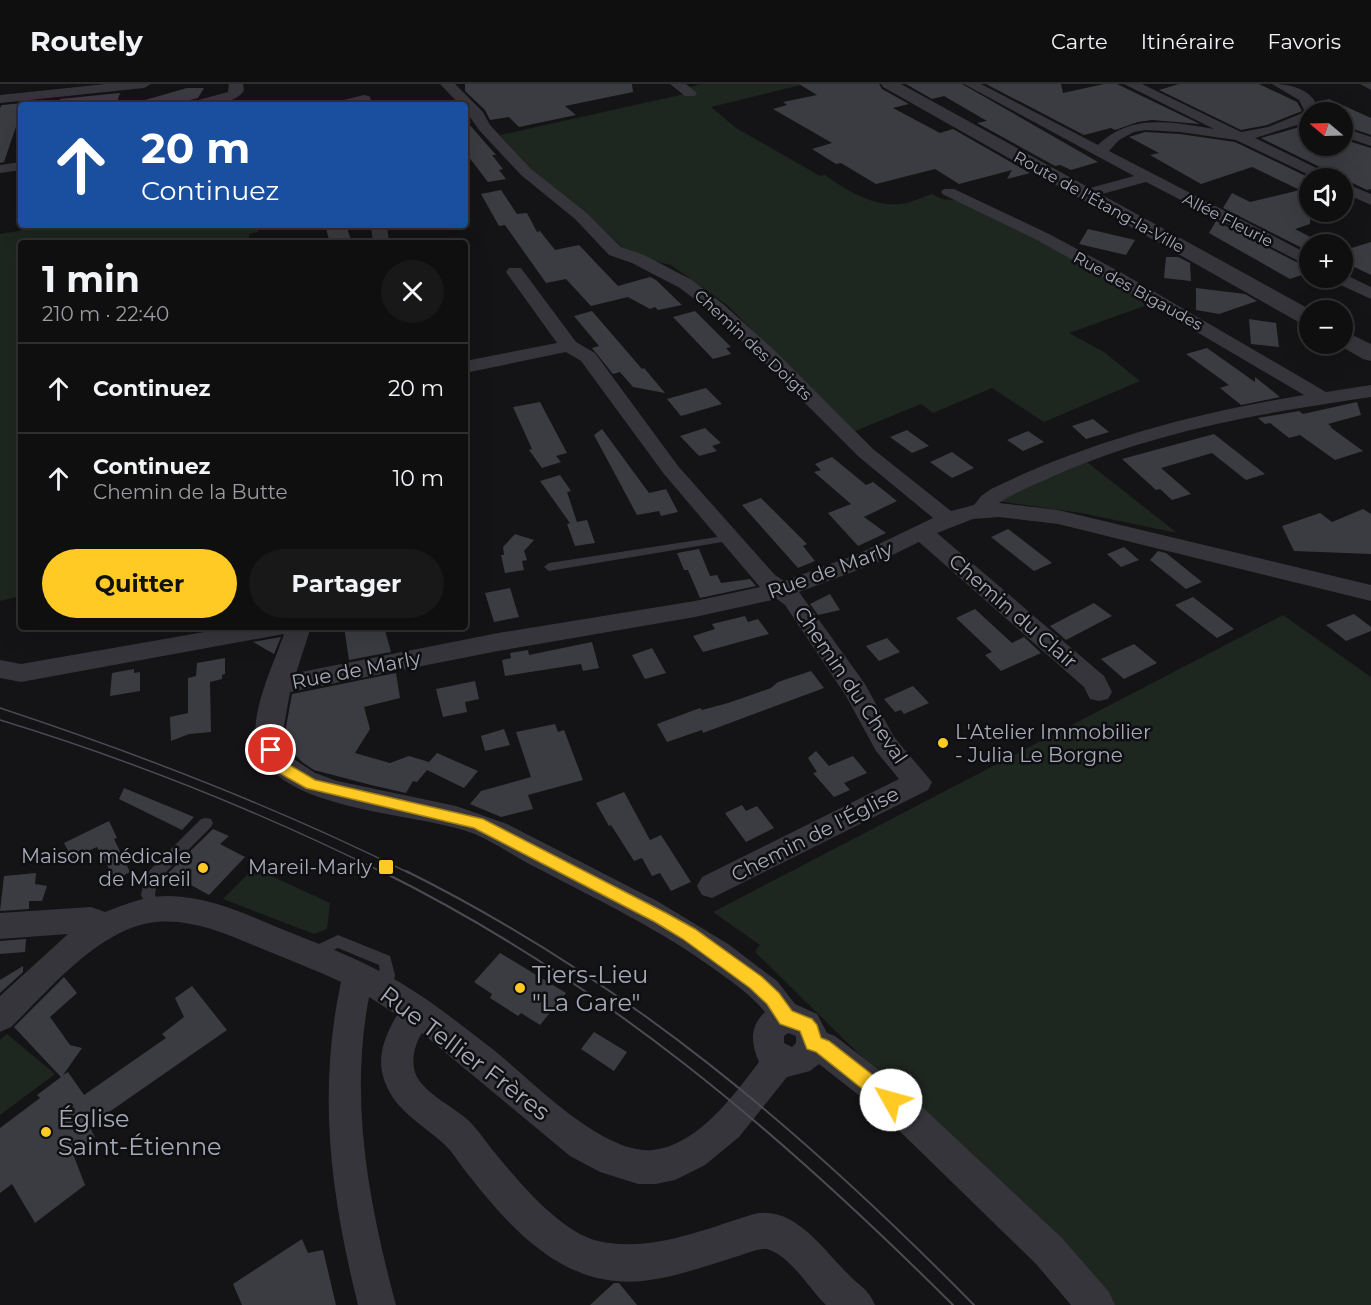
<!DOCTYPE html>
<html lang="fr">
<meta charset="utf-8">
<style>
:root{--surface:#0f0f10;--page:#181819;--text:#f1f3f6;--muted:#9b9c9f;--line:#2f2f30;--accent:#ffca23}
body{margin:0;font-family:Montserrat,sans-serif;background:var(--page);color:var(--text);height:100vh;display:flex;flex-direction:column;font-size:22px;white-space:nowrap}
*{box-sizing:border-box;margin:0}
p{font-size:20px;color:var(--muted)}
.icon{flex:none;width:33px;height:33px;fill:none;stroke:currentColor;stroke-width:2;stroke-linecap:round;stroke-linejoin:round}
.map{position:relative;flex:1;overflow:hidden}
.sheet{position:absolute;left:18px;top:156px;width:450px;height:390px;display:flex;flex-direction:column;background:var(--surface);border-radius:6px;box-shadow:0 6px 24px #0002,0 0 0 2px var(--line)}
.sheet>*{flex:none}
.banner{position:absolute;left:18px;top:18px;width:450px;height:126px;border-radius:6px;box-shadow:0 6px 24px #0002,0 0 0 2px var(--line);background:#1a4fa0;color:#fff;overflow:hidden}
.needle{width:39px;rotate:289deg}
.tools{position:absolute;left:1299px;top:18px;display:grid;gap:12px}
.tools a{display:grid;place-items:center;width:54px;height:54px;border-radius:50%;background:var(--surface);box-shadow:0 6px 24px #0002,0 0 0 2px var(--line);font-size:30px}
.pin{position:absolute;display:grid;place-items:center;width:51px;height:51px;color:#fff;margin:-26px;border:3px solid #fff;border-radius:50%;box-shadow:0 2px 6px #0007}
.me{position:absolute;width:66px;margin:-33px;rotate:308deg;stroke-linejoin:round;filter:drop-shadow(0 0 4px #0008)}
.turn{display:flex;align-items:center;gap:21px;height:126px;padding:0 24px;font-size:27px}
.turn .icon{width:78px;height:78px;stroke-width:2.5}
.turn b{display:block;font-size:42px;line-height:51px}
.round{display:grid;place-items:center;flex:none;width:63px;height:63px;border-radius:32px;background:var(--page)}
.summary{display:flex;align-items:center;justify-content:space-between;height:102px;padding:0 24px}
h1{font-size:36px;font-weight:700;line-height:45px}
.primary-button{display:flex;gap:12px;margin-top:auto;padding:12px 24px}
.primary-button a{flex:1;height:69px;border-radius:36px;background:var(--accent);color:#111;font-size:24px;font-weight:700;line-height:69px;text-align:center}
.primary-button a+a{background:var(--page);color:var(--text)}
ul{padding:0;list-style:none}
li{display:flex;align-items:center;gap:18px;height:90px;padding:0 24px;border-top:2px solid var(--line)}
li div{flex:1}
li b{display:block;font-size:22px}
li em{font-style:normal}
header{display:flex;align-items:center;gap:36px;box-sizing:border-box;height:84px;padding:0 30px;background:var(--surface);border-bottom:2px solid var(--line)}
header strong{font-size:28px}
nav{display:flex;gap:33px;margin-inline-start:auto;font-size:21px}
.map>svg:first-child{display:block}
</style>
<header>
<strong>Routely</strong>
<nav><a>Carte</a><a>Itinéraire</a><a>Favoris</a></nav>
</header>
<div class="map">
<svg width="1371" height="1221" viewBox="0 0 1371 1221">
<rect width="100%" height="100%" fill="#141416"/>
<g fill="#1e2620">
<path d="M701,0H805L711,23L736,44L820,92L825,91C846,106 873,123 900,120C911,119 922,113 932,110L942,115L963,117L1044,155L1150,220L1069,249L1104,268L1140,297L1044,338L992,304L933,329L921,320L855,347L727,221L671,181L645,175L625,166L586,128L532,87L500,51L689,9L687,4Z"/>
<path d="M54,141H258V148L249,150L250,159H21V512L0,517V150Z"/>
<path d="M1087,378L1177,449L1081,429L997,417Z"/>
<path d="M1283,531L1371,593V1221H1109L860,983L862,973L755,868L760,861L713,828Z"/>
<path d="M254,784L330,819L327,845L314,850L223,815Z"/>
<path d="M7,950L55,990L0,1031V956Z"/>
</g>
<g fill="#3b3c41">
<path d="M465,0H632L633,8L565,22L576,31L519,43L509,33L490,36L485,26L465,7Z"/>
<path d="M799,0H879L882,5L909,20L893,24L940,49L953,45L1030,89L1007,95L1012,86L959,100L935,85L876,100L841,79L836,80L812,65L832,59L773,25L787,21L783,18L817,11Z"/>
<path d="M906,0H962L1098,78L1071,86L1060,81L1055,82L977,39L987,37L944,12L932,15Z"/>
<path d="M986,0H1061L1063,9L1104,0H1117L1200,40L1152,36L1138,38L1115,46L1111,44L1084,51Z"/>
<path d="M1179,0H1259L1297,18L1302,27L1267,41L1241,46L1159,6Z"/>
<path d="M187,4H204L198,14L190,16L187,21H146L145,16Z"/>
<path d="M120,9L116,21H60V15Z"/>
<path d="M1329,15L1371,34V51L1342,41V28H1321L1318,18Z"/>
<path d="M24,19L21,21V28L4,78L0,79V24L2,21Z"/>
<path d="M465,30L471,39H468L496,71H492L503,85L499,86L506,95L488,98L465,68Z"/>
<path d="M1310,40V62H1342V55L1371,64V105L1367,106L1342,94H1335L1332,89L1261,54Z"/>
<path d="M1145,48L1180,50L1235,58L1310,94V140L1295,145L1324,160H1310V168L1223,124L1232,109L1250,118L1300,106L1252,83L1201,100L1150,71L1159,69L1129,53Z"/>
<path d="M501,106L517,130L527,129L537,148L540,147L555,166L579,161L618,202L650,193L656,196L682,221L658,226L655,223L650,225L628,213L591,222L566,195L546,199L505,141L499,142L481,110Z"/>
<path d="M1216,137L1310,185V188L1290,195L1209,149Z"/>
<path d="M325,141H346L352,159H330Z"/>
<path d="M1088,145L1135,156L1126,171L1079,160Z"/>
<path d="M1371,158V191L1342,177V167Z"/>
<path d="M1166,173H1178L1190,179L1191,197L1164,194Z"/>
<path d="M1196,204L1245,210L1257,217L1219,230L1196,226Z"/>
<path d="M592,227L642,285L644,284L665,309L633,303L620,288L613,290L592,264L599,262L574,232Z"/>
<path d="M695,227L731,263L726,264L731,270L713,275L673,233Z"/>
<path d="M1249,235L1276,239L1279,263L1251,260Z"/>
<path d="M1207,264L1255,298V293L1280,313L1241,321L1220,304L1229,301L1186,270Z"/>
<path d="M706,304L722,320L681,332L667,315Z"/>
<path d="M540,318L567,369L556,372L561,378L542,384L529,366L532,365L513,323Z"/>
<path d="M1357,318L1361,331L1328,340L1332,343H1330L1363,367L1335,376L1300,351L1289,354L1270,339L1265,340L1258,334L1299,327L1303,330Z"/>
<path d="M1093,335L1109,348L1086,355L1072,342Z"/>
<path d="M705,344L721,359L712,362L717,367L699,372L680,352Z"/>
<path d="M602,345L649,409L666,405L678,428L661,432L659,427L637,431L594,351Z"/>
<path d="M907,346L929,362L912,369L890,353Z"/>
<path d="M1028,347L1044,358L1023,367L1007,356Z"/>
<path d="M1214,350L1265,390L1246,396L1212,369L1161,384L1191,410L1172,416L1160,405L1156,406L1122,375Z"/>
<path d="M952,368L974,384L952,394L930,378Z"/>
<path d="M832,373L866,401L873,398L897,417L864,433L886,449L858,462L828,429L851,420L814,388L821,386L815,380Z"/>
<path d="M560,391L571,407L567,408L577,438L587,436L595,459L575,462L567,440L570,439L540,397Z"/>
<path d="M761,414L807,460L803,462L815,477L798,484L742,421Z"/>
<path d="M1363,425L1371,430V470L1294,467L1282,442L1320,429L1332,438Z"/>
<path d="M1008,445L1029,461L1052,479L1034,487L991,453Z"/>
<path d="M515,450L534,456L524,467L527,476L522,477L524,486L505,489L501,471H504L503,463Z"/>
<path d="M1124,463L1139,476L1121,483L1107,470Z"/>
<path d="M699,465L710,492L717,491L721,499L750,495L756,502L700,514L688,486H684L677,469Z"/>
<path d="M1158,467L1166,469L1202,498L1186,505L1150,476Z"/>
<path d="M510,504L519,533L494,538L485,509Z"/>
<path d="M830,510L840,526L818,531L810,520Z"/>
<path d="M1193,513L1234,545L1217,554L1175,521Z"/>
<path d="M1094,519L1112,532L1066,556L1050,542Z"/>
<path d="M975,525L1012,559L1024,553L1041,569L1001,587L985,571L992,568L956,534Z"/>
<path d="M1354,530L1371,543V547L1346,557L1326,541Z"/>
<path d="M745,532L748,538L758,535L769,550L703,568L693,552L715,545L712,540Z"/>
<path d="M344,543H384L391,568L349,576Z"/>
<path d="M281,553L274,570L253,558Z"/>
<path d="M887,554L900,568L879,577L866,562Z"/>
<path d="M592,558L599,584L583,587L581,580L505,592L502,576L511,574L510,569L528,566L529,571Z"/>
<path d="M1134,560L1157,579L1124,595L1101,575Z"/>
<path d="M652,564L666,589L645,595L632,571Z"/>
<path d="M225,574V590L222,591V595L210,598L211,648L189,650L171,657L170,633L188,629V594L196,592L197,579Z"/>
<path d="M134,585V589L140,588V607L110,612L112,589Z"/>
<path d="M811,587L824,604L703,649L702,646L667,658L657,640L700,624L702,626L728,619L771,604L778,598Z"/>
<path d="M396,589L400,614L364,623L370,645L355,669L390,679L409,672L429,678L437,669L478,687L464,704L427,686L417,698L413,697L406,709L371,701L314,686L302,678L286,661L285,649L292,610Z"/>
<path d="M475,597L479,615L465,618L467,628L443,633L436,605Z"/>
<path d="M913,602L929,619L904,630L901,626L895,628L884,615Z"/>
<path d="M555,640L558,648L564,646L583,696L528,711L533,725L501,733L470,720L481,707L531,693L516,648Z"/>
<path d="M504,645L510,661L485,667L481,652Z"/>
<path d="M816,667L829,682L853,672L867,689L844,699L850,706L834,713L813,689L817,688L808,674Z"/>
<path d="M124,704L194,733L182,746L119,715Z"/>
<path d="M624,708L650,756L661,751L691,798L671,807L660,789L652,792L642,774L634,777L611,741L609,742L596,719Z"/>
<path d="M742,721L746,727L757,722L774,744L746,758L725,729Z"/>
<path d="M109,737L117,754L114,755L130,788L115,796L97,763L72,774L64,759Z"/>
<path d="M213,745L229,752L220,760L245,773L209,811L189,800L186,804L164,793Z"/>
<path d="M36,789L35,800L47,802L42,817H29V825L0,827L4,792Z"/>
<path d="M26,855L25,868L0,870V857Z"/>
<path d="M500,869L566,909L540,941L521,929L518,932L490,914L492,910L474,898Z"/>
<path d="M23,882V888L0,909V896Z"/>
<path d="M64,893L77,909L50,933L70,961L82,964L63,991L68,988L84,1011L166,954L162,950L184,933L175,914L192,902L227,946L89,1042L95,1053L73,1070L85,1101L35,1139L12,1100L0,1109V1044L40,1014L37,1011L61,993L14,943Z"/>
<path d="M594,948L627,968L614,987L581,965Z"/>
<path d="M302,1155L308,1169L323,1166L336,1221H242L233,1200Z"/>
<path d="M614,1199H619L637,1221H590Z"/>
</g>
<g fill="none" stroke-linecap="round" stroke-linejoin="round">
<g fill="#35353b" fill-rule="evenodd">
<path d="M730,451L734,452L735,454L734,456L549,487L544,483L549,479Z"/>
<path d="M206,734L211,735L213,739L211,743L157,797L155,811L162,824L160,828L155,830L150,828L141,811L145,791L201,735Z"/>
<path d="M338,851L390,872L395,891L391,912L386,914L381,912C377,903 381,891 379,881L338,864L313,875L308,873L306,869L308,865Z"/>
</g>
<g fill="#35353b" fill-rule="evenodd">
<path d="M106,0H151L144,4L0,19V11Z"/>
<path d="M229,0H243L244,7C232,22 207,21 189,21L191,18L228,8Z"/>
<path d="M440,0H455L483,28L490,41L531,85L587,129L621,163L644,171L692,196L723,220L772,264L873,365L951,427L974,421L981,412L991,405C1090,357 1195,329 1304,311L1110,197L1037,156L944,111L941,108L944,105H954L1049,150L1122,189L1326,308L1371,301V313C1263,329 1153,347 1052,393C1035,401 1015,408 999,419L1058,426L1371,501V517L1058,440L999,433L973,435L937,449L1104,592L1112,608L1108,615L1099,617L1090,615L1084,603L919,458L874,480L799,508L865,600L894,653L932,698L928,706L712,814L702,811L697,802L702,793L899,695L876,667L846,612L785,521L777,515L695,533L498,567L290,608L282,653L284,662L294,675L315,689L337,697L456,722L507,740L657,817L728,860L777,897L795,920L817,930L827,949L835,952L903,1005L1062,1154L1109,1208L1115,1221H1071L1036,1180L879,1027L819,980L810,987L787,993L739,1053L705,1081L675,1096L656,1100H638L600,1088L570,1072L422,949C414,961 410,980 417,993C428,1012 453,1022 469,1037C479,1047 486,1058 495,1069C519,1098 560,1148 598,1157C650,1169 705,1145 754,1130C795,1121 823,1166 848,1190C860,1203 868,1204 875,1221H826C808,1204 792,1173 767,1165C754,1165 744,1171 732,1174C696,1185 654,1201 616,1197C554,1192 507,1140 471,1094C462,1084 455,1071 446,1062C422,1039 392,1026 383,992C377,970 386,950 397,931L369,913C349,1017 369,1121 396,1221H358C331,1112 317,1010 341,898C318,887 294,878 270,868C224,849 175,824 126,846C80,867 46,909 11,943L0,948V912L68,850L0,855V829L91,823L105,828C126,820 147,811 170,812C208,813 244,829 279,844C314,858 350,871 383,889C423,910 459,939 495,967C533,998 603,1071 653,1066C698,1061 734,1011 759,978C751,960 749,943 765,928C752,912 734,899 717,887C661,846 600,817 539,785C517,774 497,760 475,750C421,728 279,729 258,664C247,633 274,580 284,550L21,598L0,594V576L21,580L233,543H311L296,589L498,549L695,517L760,503L664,390L581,277L566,268L465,289V277L557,259L506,188L509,184H521L576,258L595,269L678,382L775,491L784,497L858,470L933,434L859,373L758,272L711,228L680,204L632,179L609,171L575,135L521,91L479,46L465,26V21H460ZM788,949L796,952V959L792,963L784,959V952Z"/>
<path d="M670,0H686L697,9L695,12H685Z"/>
<path d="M964,0H981L1098,61C1131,29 1172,38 1214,45L1124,0H1142L1241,48L1268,43L1305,28L1299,16L1272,0C1292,0 1315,6 1319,28H1310V37L1255,54L1331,91L1333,94H1315L1236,56L1180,48L1145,46L1134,48L1119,56L1109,67L1310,171V183L1146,98L1084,115L1079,113L1076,110L1079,107L1134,92Z"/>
<path d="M1360,0H1371V6Z"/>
<path d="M364,11L369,12L371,15L369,18L356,21H333L335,18Z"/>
<path d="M1342,43L1371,53V62L1342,52Z"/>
<path d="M21,78V86L0,89V81Z"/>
<path d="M1342,98L1371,110V121L1342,108Z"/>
<path d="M371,141H387L389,159H373Z"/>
<path d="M1342,189L1371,203V215L1334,198L1331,194H1342Z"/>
</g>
<g fill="#35353b" fill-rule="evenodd">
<path d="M881,0H901L1311,226L1310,242L1302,240L883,3Z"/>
<path d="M1342,246L1371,260V277L1363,275L1337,260H1342Z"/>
</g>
<g stroke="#4a4b53" stroke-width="1.5">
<path d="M0,624C139,670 277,723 409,789"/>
<path d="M0,636C131,676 261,728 384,789"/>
</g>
<g stroke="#4a4b53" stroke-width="2">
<path d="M381,787C604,898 777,1046 953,1221"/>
<path d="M406,787C627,897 802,1046 974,1221"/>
</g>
</g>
<path fill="#ffca23" stroke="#a68317" stroke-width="1.5" d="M271,661L276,662L291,682L315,696L483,735L666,829L695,845L762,893L779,909L792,927L812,935L817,941L821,954L829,957L897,1010L900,1016L897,1022L891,1025L884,1022L816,968L807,965L800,947L780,940L767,920L750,904L683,855L655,838L474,744L306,704L281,690L264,666Z"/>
<g fill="#ffca23" stroke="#0f0f11" stroke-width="2">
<circle cx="943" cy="659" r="6"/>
<rect x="378" y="775" width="16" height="16" rx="3"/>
<circle cx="203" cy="784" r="6"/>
<circle cx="520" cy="904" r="6"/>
<circle cx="46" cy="1048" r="6"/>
</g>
<g text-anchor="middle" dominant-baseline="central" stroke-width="5" stroke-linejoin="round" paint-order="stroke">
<g font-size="16" fill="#a5a9b8" stroke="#0f0f11">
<text transform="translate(1099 118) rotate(29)">Route de l'Étang-la-Ville</text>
<text transform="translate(1228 136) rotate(27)">Allée Fleurie</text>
<text transform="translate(1138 207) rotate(29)">Rue des Bigaudes</text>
<text transform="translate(753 261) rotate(43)">Chemin des Doigts</text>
</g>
<g font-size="20" fill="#a5a9b8" stroke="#0f0f11">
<text transform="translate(830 486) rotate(-20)">Rue de Marly</text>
<text transform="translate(1013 527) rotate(41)">Chemin du Clair</text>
<text transform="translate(356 586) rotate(-11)">Rue de Marly</text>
<text transform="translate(851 601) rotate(56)">Chemin du Cheval</text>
<text transform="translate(815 750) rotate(-27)">Chemin de l'Église</text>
</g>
<g font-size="20" fill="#a5a9b8" stroke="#0f0f11" text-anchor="end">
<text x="955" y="648" text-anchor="start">L'Atelier Immobilier<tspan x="955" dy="23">- Julia Le Borgne</tspan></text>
<text x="191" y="772">Maison médicale<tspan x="191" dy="23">de Mareil</tspan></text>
<text x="372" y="783">Mareil-Marly</text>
</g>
<g font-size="24" fill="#a5a9b8" stroke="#0f0f11" text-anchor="start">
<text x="532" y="890">Tiers-Lieu<tspan x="532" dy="28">"La Gare"</tspan></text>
<text x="58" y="1034">Église<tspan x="58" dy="28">Saint-Étienne</tspan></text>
</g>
<g font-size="24" fill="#a5a9b8" stroke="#0f0f11">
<text transform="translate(465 969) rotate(37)">Rue Tellier Frères</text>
</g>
</g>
</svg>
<div class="tools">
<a><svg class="needle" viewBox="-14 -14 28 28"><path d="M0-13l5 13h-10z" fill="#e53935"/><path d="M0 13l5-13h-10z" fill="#9b9c9f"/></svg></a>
<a><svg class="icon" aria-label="sound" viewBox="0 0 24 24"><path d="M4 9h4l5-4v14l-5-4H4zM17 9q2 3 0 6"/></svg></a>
<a>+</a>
<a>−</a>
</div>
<div class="pin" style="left:271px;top:666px;background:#d93025"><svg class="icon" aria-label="arrive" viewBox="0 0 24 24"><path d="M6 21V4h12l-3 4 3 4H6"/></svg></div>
<svg class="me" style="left:891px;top:1016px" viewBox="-20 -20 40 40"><circle r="19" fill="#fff"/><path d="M0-13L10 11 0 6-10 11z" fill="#ffca23"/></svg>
<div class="banner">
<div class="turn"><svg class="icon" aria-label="ahead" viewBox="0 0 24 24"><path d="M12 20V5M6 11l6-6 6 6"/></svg><div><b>20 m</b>Continuez</div></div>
</div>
<section class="sheet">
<div class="summary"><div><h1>1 min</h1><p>210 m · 22:40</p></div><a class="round"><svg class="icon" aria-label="close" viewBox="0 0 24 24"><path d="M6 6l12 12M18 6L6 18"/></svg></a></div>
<ul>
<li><svg class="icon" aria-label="ahead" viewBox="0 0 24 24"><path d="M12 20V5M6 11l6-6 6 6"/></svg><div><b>Continuez</b></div><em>20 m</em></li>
<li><svg class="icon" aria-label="ahead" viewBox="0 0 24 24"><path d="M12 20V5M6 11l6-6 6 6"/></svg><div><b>Continuez</b><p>Chemin de la Butte</p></div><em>10 m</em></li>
</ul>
<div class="primary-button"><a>Quitter</a><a>Partager</a></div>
</section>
</div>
